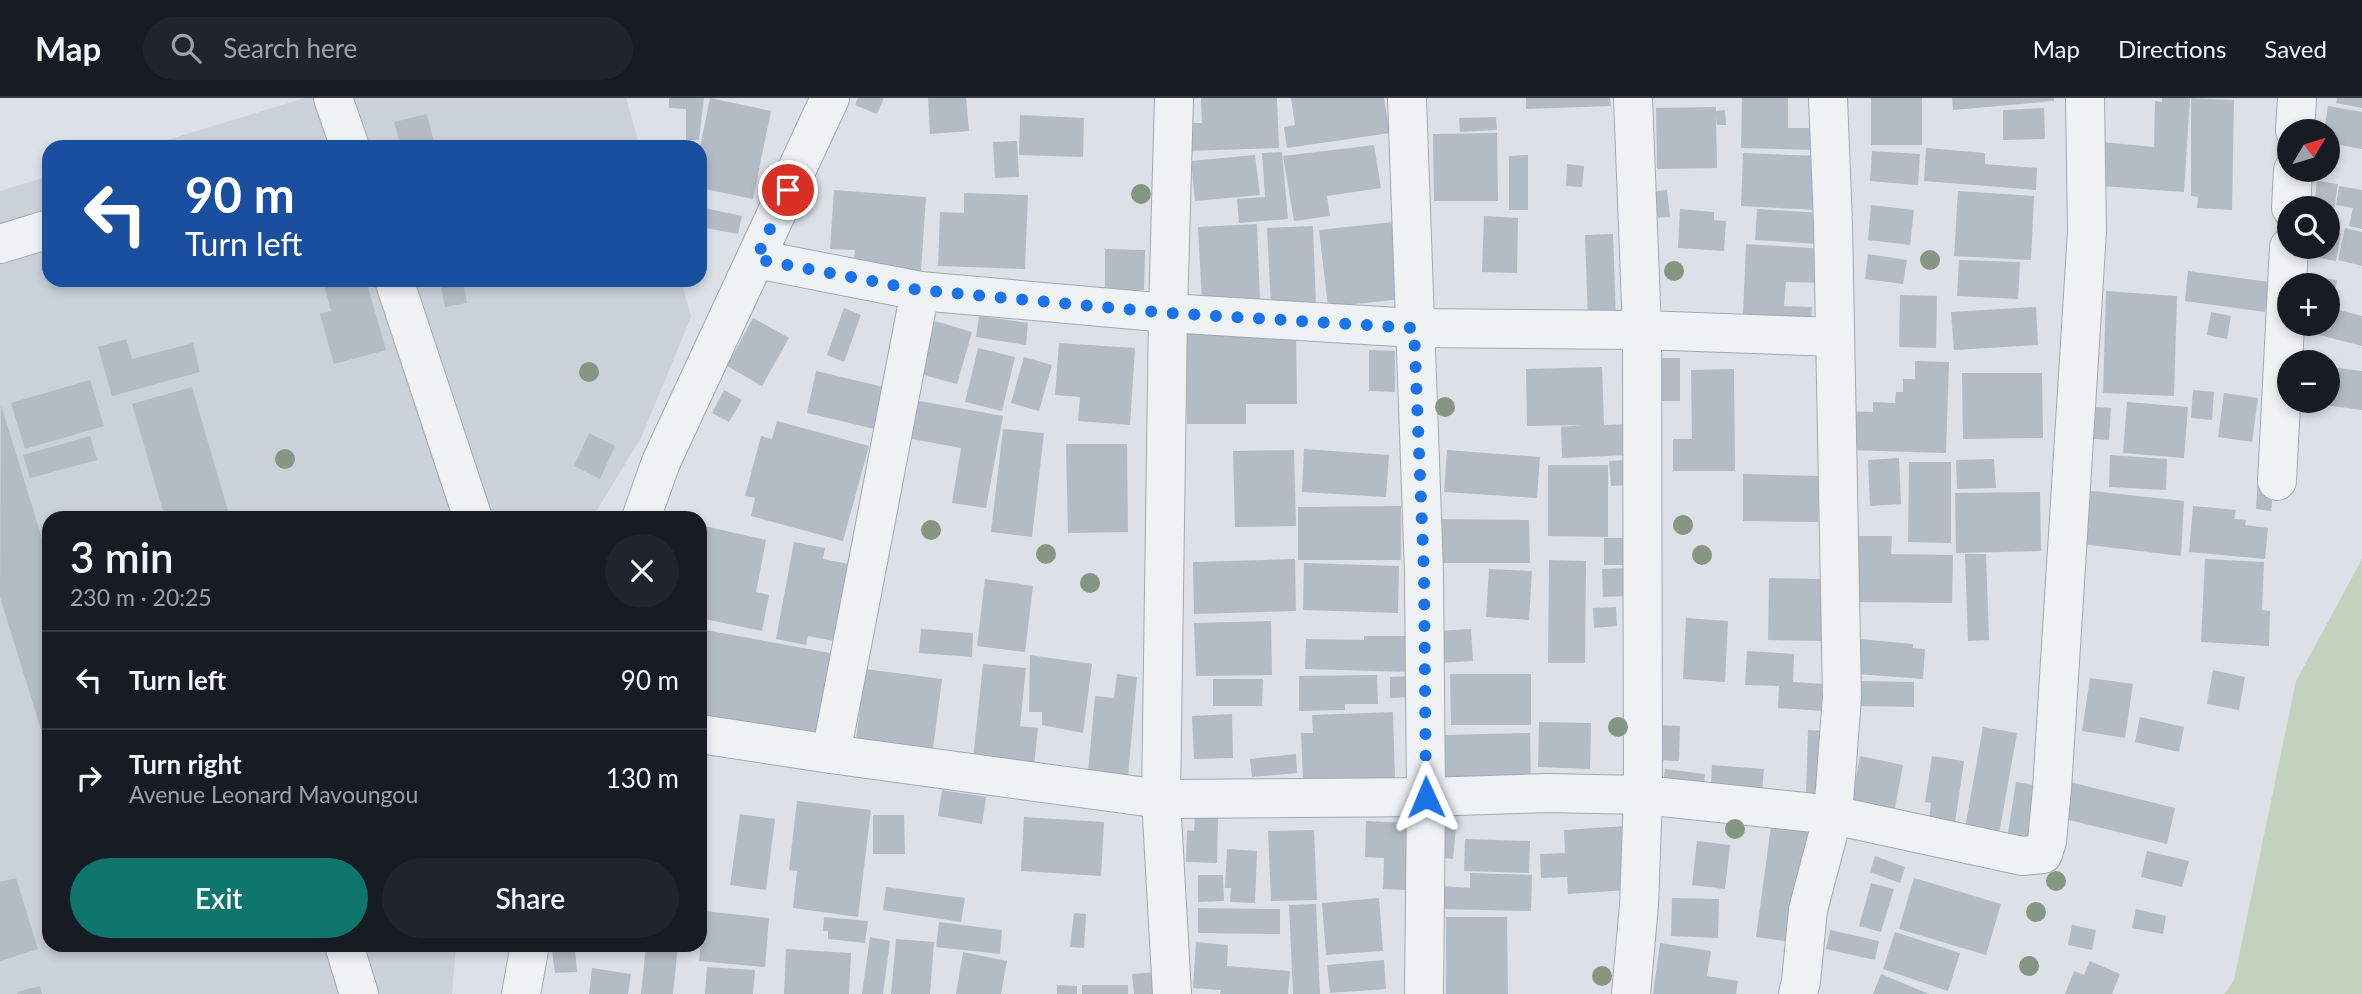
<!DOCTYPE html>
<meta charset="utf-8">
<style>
:root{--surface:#171b24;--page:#20242c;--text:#f1f3f6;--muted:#9ea1a6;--line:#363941;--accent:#0f766e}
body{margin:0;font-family:Lato,sans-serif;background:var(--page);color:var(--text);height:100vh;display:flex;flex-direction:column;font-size:26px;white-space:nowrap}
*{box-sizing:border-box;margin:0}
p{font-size:23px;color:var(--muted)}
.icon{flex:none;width:38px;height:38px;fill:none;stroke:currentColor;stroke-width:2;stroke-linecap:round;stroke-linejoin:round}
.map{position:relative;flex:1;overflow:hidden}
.drawer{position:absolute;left:42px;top:413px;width:665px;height:441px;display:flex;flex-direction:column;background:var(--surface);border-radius:21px;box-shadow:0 4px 10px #0003}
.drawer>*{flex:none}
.guide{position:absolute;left:42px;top:42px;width:665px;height:147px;border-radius:21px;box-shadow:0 4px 10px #0003;background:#1a4fa0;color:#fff;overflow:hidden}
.needle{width:46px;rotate:52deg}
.buttons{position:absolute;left:2277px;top:21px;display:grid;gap:14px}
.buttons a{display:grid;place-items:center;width:63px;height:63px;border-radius:50%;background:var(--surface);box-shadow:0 4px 10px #0003;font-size:35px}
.pin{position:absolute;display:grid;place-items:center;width:60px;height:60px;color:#fff;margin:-30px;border:4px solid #fff;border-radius:50%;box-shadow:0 2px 7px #0007}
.me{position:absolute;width:77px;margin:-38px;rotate:359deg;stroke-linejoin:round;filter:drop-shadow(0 0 5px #0008)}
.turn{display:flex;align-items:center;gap:24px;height:147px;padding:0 28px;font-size:32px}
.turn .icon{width:91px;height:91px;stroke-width:2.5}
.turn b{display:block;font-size:49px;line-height:60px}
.round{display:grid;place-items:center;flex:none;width:74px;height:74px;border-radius:37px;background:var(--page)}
.headline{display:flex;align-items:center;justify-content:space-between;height:119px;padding:0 28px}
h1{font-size:42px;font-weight:600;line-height:52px}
.action{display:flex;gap:14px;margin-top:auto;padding:14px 28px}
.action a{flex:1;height:80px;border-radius:42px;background:var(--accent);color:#fff;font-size:28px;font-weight:600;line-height:80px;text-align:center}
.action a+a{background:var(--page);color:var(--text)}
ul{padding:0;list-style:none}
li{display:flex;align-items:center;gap:21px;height:98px;padding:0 28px;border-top:2px solid var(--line)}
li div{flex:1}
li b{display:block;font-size:26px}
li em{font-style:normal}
header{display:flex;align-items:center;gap:42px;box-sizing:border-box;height:98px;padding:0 35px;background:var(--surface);border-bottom:2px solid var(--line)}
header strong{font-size:33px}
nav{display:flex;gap:38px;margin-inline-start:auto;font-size:24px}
.search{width:490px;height:63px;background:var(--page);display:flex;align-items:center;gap:18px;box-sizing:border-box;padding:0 24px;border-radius:38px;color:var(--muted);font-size:26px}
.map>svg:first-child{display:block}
</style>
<header>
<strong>Map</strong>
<div class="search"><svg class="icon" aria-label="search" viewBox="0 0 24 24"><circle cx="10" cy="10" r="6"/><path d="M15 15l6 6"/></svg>Search here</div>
<nav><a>Map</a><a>Directions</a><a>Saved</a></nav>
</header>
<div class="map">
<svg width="2362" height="896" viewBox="0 0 2362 896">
<rect width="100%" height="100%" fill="#dce1e7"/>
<g fill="#cad1d9">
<path d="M305,0H626L640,49H144Z"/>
<path d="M49,78V182H681L691,219L641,340L592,420H49V847H456L452,896H0V93Z"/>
</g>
<path fill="#c4d1bd" d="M2362,461V896H2224L2234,882L2296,583Z"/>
<g fill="#b3bbc4">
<path d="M669,0H704L699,42H686V11L669,10Z"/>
<path d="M710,0L771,13L753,101L700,90V49Z"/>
<path d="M858,0H884L877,16L855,7Z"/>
<path d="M928,0H966L969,33L930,36Z"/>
<path d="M1201,0H1277L1279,50L1185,53L1184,25H1202Z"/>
<path d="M1291,0H1384L1390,35L1287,50L1284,29L1295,27Z"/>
<path d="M1526,0H1610L1611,8L1526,11Z"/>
<path d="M1742,0H1788V30H1819L1820,52L1741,50Z"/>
<rect x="1871" y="0" width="51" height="47"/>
<path d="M1952,0H2054V3L1953,12Z"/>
<path d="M2162,0H2190L2184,94L2101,88L2102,44L2154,49L2155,3L2162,4Z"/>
<path d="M2191,0L2234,2L2232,112L2197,110L2198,99L2191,98Z"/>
<path d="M2337,0H2362V10L2336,5Z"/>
<path d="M2328,8L2362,14V51L2328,45V33H2324Z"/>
<path d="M1716,9V13L1725,12L1726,27H1717L1716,18L1717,70L1657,71L1656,10Z"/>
<path d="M2044,10L2045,41L2003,42V12Z"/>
<path d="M427,16L435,49H401L394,24Z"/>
<path d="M1020,17L1084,20L1083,59L1019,57Z"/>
<path d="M1496,19L1497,32L1460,34L1459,20Z"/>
<path d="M1497,35L1498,103H1434L1433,36Z"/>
<path d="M1017,43L1019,79L995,80L993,44Z"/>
<path d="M1374,47L1381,90L1327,98L1330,118L1294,123L1283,58Z"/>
<path d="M1926,50L1985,55V66L2037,70L2036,92L1924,83Z"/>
<path d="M1872,53L1920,56L1918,87L1870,83Z"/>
<path d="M1282,54L1288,121L1239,125L1237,101L1265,99L1262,55Z"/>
<path d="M1743,55L1819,58L1817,112L1741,108Z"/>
<path d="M1255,57L1260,97L1195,103L1191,63Z"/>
<path d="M1528,57V112H1509V58Z"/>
<path d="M1567,66L1584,68L1582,89L1566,88Z"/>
<path d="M2317,83L2338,86L2332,125L2328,124V110H2314Z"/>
<path d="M2339,88L2362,92V131L2349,128L2353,110L2336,107Z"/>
<path d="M834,92L926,99L921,173L853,168L855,152L830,151Z"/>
<path d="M1667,92L1670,119L1651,120L1649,94Z"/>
<path d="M1958,93L2034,98L2031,162L1954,158Z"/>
<path d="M964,95L1028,97L1025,171L938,168L940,114L964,115Z"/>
<path d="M1871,107L1914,112L1910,147L1868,142Z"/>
<path d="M700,109L742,118L738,136L700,129Z"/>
<path d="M1680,111L1714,114V122L1726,123L1724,153L1678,150Z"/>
<path d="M1757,111L1821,115L1819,146L1755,142Z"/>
<path d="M1484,118L1518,120L1517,175L1482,174Z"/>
<path d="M1393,124L1402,201L1328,209L1319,132Z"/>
<path d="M1257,126L1260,203L1202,205L1198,129Z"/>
<path d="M1313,128L1316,207L1271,209L1267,130Z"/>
<path d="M2345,130L2362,134V168L2338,162Z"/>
<path d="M2328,133L2341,136L2336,163L2305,157L2306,149H2328Z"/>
<path d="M1613,136L1616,221L1588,222L1585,137Z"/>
<path d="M1746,146L1829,151L1827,185L1786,184L1784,208L1812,209L1811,223L1743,217Z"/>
<path d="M1105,151L1145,152L1144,192H1105Z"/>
<path d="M1868,156L1907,162L1903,186L1865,181Z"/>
<path d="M1959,162L2020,164L2018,201L1957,198Z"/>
<path d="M2188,173L2269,184L2265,214L2185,203Z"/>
<path d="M2312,178L2337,182L2333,210L2328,209V187H2311Z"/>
<path d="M323,182H366L386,252L334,266L320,216L331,213Z"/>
<path d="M440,182H463L467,205L445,209Z"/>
<path d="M2106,193L2177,198L2174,298L2103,295Z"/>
<path d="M1900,197L1937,198L1936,250L1899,249Z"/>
<path d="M2036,209L2038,247L1954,252L1951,214Z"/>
<path d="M2328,209L2362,218V248L2308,234L2310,226H2328Z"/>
<path d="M844,210L861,217L844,264L827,257Z"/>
<path d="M2211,214L2231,218L2227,241L2207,237Z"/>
<path d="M979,218L1028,225L1026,247L976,239Z"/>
<path d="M753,220L789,240L762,288L727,268Z"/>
<path d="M935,223L972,234L957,286L920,276Z"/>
<path d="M1186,236H1296L1297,306H1246V326H1187Z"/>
<path d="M126,241L132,261L193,245L200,274L112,298L98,249Z"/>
<path d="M1059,245L1135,250L1130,327L1078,323L1080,299L1055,297Z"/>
<path d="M978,250L1015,259L1002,313L965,304Z"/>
<path d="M1369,252L1395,253V294L1369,293Z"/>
<path d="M1024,259L1052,267L1039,313L1011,305Z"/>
<path d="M1648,260H1680V303H1649Z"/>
<path d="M1915,263L1949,264L1946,355L1845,352V313L1873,314V304L1895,305L1896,294H1903V281H1915Z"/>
<path d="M1602,269L1604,327L1629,326L1630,357L1562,360L1561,329L1581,327L1527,328L1526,271Z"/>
<path d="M2330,269L2362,273V312L2325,307V303H2328Z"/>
<path d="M1734,271L1735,373H1673V341H1692L1691,272Z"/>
<path d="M816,273L888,290L879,332L807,315Z"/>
<path d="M1962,275H2042L2043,340L1963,341Z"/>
<path d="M90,282L104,328L25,351L11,305Z"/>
<path d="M192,289L230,420H165L132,306Z"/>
<path d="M724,292L742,302L729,324L712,315Z"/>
<path d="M2193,292L2214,294L2212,322L2191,320Z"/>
<path d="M2224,295L2258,300L2252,344L2218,339Z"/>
<path d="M914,302L1003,318L986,410L952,405L961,350L907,340Z"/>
<path d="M2127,304L2188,309L2184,360L2123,355Z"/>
<path d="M1,307L49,463V647L46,648L0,499Z"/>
<path d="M2078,308L2111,310L2109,342L2077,340Z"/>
<path d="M777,323L869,348L843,443L751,418L755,400L745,398L761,338L772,341Z"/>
<path d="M1003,331L1044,335L1032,439L991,434Z"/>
<path d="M589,335L615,348L600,381L574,368Z"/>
<path d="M90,338L97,362L30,380L23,357Z"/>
<path d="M1066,346H1127L1128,434L1068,435Z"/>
<path d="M1304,351L1389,357L1386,399L1302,394Z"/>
<path d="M1294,352L1296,428L1235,429L1233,353Z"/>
<path d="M1447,352L1540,359L1537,400L1444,394Z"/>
<path d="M2110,357L2167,361L2166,392L2109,389Z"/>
<path d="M1899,360L1901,406L1870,408L1868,362Z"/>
<path d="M1994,361L1996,390L1957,391L1956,362Z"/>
<path d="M1625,362L1628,387L1611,388L1609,363Z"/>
<path d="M1909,364H1951V445L1908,444Z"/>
<path d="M1548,367H1608V439L1548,438Z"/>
<path d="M1743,376L1819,378L1818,424L1743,423Z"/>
<path d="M2258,377L2275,380L2271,413L2256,411Z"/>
<path d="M2083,392L2184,403L2181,458L2082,446Z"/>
<path d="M2040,394L2041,453L1956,455L1955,395Z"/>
<path d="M1401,408V462H1298V409Z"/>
<path d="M2193,408L2236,412L2234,421L2246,422L2245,427L2268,430L2265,461L2189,454Z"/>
<path d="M1438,421L1529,422L1530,465H1438Z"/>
<path d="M700,427L766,442L756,494L769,497L762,533L700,520Z"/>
<path d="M1853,438H1892L1891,456L1953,457L1952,505L1853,504Z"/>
<rect x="1604" y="440" width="27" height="27"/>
<path d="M794,444L825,450L823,461L849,466L834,543L808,538L806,547L776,541Z"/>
<path d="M1965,456H1986L1989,542L1968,543Z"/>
<path d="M1295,461L1296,513L1194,516L1193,464Z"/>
<path d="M2205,461L2264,464L2262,512L2270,513L2269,548L2201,544Z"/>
<path d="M1549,462L1586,463L1585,565H1548Z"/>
<path d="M1304,465L1399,468L1398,515L1303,512Z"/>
<path d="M1624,470L1625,498L1603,499L1602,471Z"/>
<path d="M1489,471L1532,473L1529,522L1486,519Z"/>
<path d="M1769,480L1823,481V543L1768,542Z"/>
<path d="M985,481L1033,488L1025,554L977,548Z"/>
<path d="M1616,509L1617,528L1594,530L1593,510Z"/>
<path d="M1686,520L1728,523L1725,584L1683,581Z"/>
<path d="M1271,523L1272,577L1196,578L1194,525Z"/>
<path d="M700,531L841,557L824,650L700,627Z"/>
<path d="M921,531L973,535L972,559L919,555Z"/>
<path d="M1471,531L1473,563L1437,565L1435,533Z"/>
<path d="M1364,538H1410L1409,574L1305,571L1306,541L1364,542Z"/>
<path d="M1859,541L1913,546V550L1925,551L1923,581L1857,576Z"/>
<path d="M1747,553L1794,556L1793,584L1824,586V613L1778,610L1779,588L1745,587Z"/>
<path d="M1030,557L1092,566L1083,635L1042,627V614H1029Z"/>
<path d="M983,566L1026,570L1020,628L1038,630L1033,678L972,671Z"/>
<path d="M865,571L942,581L933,651L856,641Z"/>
<path d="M2213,572L2245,579L2239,612L2207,606Z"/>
<path d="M1117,576L1137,579L1127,689L1087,685L1095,598L1114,600Z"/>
<path d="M1450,576H1531V627H1451Z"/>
<path d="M1377,577L1378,606H1345V612L1299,613V578Z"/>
<path d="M1409,578L1410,599L1390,600V579Z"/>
<path d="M2090,580L2133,586L2125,640L2082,633Z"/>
<path d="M1213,581H1263L1262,608H1213Z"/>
<path d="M1861,583L1914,584V609L1860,608Z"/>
<path d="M1393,614L1395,680L1303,682L1301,635H1313L1312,617Z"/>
<path d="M1232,616L1233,660L1194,661L1192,618Z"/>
<path d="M2140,619L2184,629L2179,654L2135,644Z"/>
<path d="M1539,624L1591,625L1590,671L1538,669Z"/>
<path d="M1653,627L1680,628L1679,663L1652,662Z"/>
<path d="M1983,629L2017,635L1999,736L1965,730Z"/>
<path d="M1808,632L1834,633L1833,697H1806Z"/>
<path d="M1530,635L1531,686L1446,687L1444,637Z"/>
<path d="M1296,656L1297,675L1252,679L1250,661Z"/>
<path d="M1860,658L1903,667L1894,715L1851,706Z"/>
<path d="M1932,658L1964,663L1955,725L1929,721L1931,705L1925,704Z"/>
<path d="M1712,667L1764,671L1761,704L1710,701Z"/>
<path d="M1665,671L1705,676L1703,697L1662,692Z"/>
<path d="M2066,683L2175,710L2167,746L2057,719Z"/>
<path d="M2016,684L2045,689L2035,752L2006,747Z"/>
<path d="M942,692L986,699L982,726L938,718Z"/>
<path d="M797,703L871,712L858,819L793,810L797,773L789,772Z"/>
<path d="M740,716L775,721L766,792L730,787Z"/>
<path d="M873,717H904L905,756H873Z"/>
<path d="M1024,719L1104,724L1101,778L1021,773Z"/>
<path d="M1195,719L1218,720L1217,765L1186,764L1187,732L1194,733Z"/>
<path d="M1366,723L1410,725L1408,792L1383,791L1384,760L1365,759Z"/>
<path d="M1437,727L1456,729L1453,761L1434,759Z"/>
<path d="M1625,728L1629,792L1568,796L1567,779L1541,780L1540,756L1565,755L1564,732Z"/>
<path d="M1771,728L1814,734L1799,845L1756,839Z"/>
<path d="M1314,732L1317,802L1271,803L1268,733Z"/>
<path d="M1465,741L1530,743L1529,775L1464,773Z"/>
<path d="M1697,743L1730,747L1725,791L1692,787Z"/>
<path d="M1227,751L1257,753L1255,805L1230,804L1231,790H1225Z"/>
<path d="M2147,753L2189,763L2182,789L2141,779Z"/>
<path d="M1875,758L1905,769L1900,785L1870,774Z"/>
<path d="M1470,775L1532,777L1531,813L1441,811L1442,788L1470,790Z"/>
<path d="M1198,777H1223L1224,803L1198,804Z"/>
<path d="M16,780L38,851L0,863V784Z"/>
<path d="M1914,780L2001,806L1986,857L1899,831Z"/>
<path d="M1871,785L1894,791L1881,834L1859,828Z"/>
<path d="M886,789L965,800L961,824L883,812Z"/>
<path d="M1379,800L1383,853L1326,857L1322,805Z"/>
<path d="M1672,800L1719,801L1718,840L1671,838Z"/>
<path d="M1316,806L1320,896H1293L1289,807Z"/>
<path d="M1198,810L1280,811V836L1198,835Z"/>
<path d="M2136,811L2166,818L2163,836L2132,830Z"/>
<path d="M704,813L769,820L765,869L699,863Z"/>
<path d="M1074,815L1086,816L1084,850L1070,849Z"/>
<path d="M824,819L868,823L865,845L828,841V833H823Z"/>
<path d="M1446,819H1507L1508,896H1446Z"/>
<path d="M939,824L1002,832L1000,856L936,849Z"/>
<path d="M2072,827L2096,832L2092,852L2068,847Z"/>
<path d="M1830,832L1879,843L1875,862L1826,851Z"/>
<path d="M1895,834L1960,855L1948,893L1883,871Z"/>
<path d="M870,839L890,843L883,896H862Z"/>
<path d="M896,841L934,844L930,896H891Z"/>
<path d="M1196,844L1228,847L1227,868L1290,873L1288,896H1220L1221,892L1193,890Z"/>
<path d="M1660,845L1711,853L1707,878L1738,883L1736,896H1653Z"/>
<path d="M646,847H678L673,896H641Z"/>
<path d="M575,851L577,874L555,875L552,853Z"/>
<path d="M786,851L851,855L849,896H784Z"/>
<path d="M963,854L1007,863L1001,896H956Z"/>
<path d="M1384,862L1386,891L1330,895L1327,867Z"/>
<path d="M2090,863L2120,876L2112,896H2065L2074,873L2084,877Z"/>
<path d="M707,869L755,872L753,896H705Z"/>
<path d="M592,870L631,876L628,896H589Z"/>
<path d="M1156,874L1158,896H1134L1132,876Z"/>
<path d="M1881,876L1929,896H1873Z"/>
<path d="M1057,887L1077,888V896H1057Z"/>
<rect x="1082" y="887" width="46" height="9"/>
<path d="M40,888L42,896H18L17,894Z"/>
</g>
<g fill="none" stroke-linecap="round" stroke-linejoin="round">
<g stroke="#a1a9b1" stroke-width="40">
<g id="minor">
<path d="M333,0L350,49"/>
<path d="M1407,0L1424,475L1426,699L1424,896"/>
<path d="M2295,33L2297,0"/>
<path d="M2291,110L2293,72"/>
<path d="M0,146L49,131"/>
<path d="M756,161L920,193L1168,215L1414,230L1642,232L1835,239"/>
<path d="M394,182L473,420"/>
<path d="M2277,383L2289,149"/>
<path d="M641,420L661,364L830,0"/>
<path d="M700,636L831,656L1161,701L1426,699L1547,695L1643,697L1833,717L2022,758L2043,756L2047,743L2052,691L2087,133L2085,0"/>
<path d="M831,656L920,193"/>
<path d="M344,847L359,896"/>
<path d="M521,896L530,847"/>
<path d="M1172,896L1161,701L1168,215L1174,0"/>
<path d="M1631,896L1639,807L1643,697L1642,232L1633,0"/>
<path d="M1798,896L1801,883L1808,812L1833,717L1842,599L1833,126L1828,0"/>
</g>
</g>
<use href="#minor" stroke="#eff2f5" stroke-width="38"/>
</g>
<g fill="#859783">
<circle cx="1141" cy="96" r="10"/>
<circle cx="1930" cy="162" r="10"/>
<circle cx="1674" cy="173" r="10"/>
<circle cx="589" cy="274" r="10"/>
<circle cx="1445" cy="309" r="10"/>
<circle cx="285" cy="361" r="10"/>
<circle cx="1683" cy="427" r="10"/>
<circle cx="931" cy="432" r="10"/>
<circle cx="1046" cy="456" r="10"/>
<circle cx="1702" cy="457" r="10"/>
<circle cx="1090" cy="485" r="10"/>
<circle cx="1618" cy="629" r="10"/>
<circle cx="1735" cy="731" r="10"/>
<circle cx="2056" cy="783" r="10"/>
<circle cx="2036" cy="814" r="10"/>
<circle cx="2029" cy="868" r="10"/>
<circle cx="1602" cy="878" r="10"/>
</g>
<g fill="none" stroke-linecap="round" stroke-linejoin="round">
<path stroke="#1a73e8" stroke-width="12" stroke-dasharray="0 21.6" d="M788,92L756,161L919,192L1168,215L1414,230L1424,475L1426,699"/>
</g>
</svg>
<div class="buttons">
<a><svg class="needle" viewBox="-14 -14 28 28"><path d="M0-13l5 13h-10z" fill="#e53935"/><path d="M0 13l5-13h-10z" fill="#9ea1a6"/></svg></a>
<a><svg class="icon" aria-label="search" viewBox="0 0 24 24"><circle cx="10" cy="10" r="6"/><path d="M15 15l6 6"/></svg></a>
<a>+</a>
<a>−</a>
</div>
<div class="pin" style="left:788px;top:92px;background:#d93025"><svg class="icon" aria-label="arrive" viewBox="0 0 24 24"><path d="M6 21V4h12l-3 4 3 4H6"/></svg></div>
<svg class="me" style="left:1426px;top:699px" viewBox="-20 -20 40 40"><path d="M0-17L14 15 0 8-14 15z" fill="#1a73e8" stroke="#fff" stroke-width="4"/></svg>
<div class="guide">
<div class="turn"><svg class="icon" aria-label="left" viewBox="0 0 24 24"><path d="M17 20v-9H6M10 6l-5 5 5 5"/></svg><div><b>90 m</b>Turn left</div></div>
</div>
<section class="drawer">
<div class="headline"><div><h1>3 min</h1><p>230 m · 20:25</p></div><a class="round"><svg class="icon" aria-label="close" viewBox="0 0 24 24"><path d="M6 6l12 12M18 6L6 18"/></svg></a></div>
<ul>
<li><svg class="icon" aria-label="left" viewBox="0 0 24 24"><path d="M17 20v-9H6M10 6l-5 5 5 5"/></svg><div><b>Turn left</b></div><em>90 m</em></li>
<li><svg class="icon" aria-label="right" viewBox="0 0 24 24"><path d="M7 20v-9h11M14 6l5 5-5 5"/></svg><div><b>Turn right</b><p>Avenue Leonard Mavoungou</p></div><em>130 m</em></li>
</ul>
<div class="action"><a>Exit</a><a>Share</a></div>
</section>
</div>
